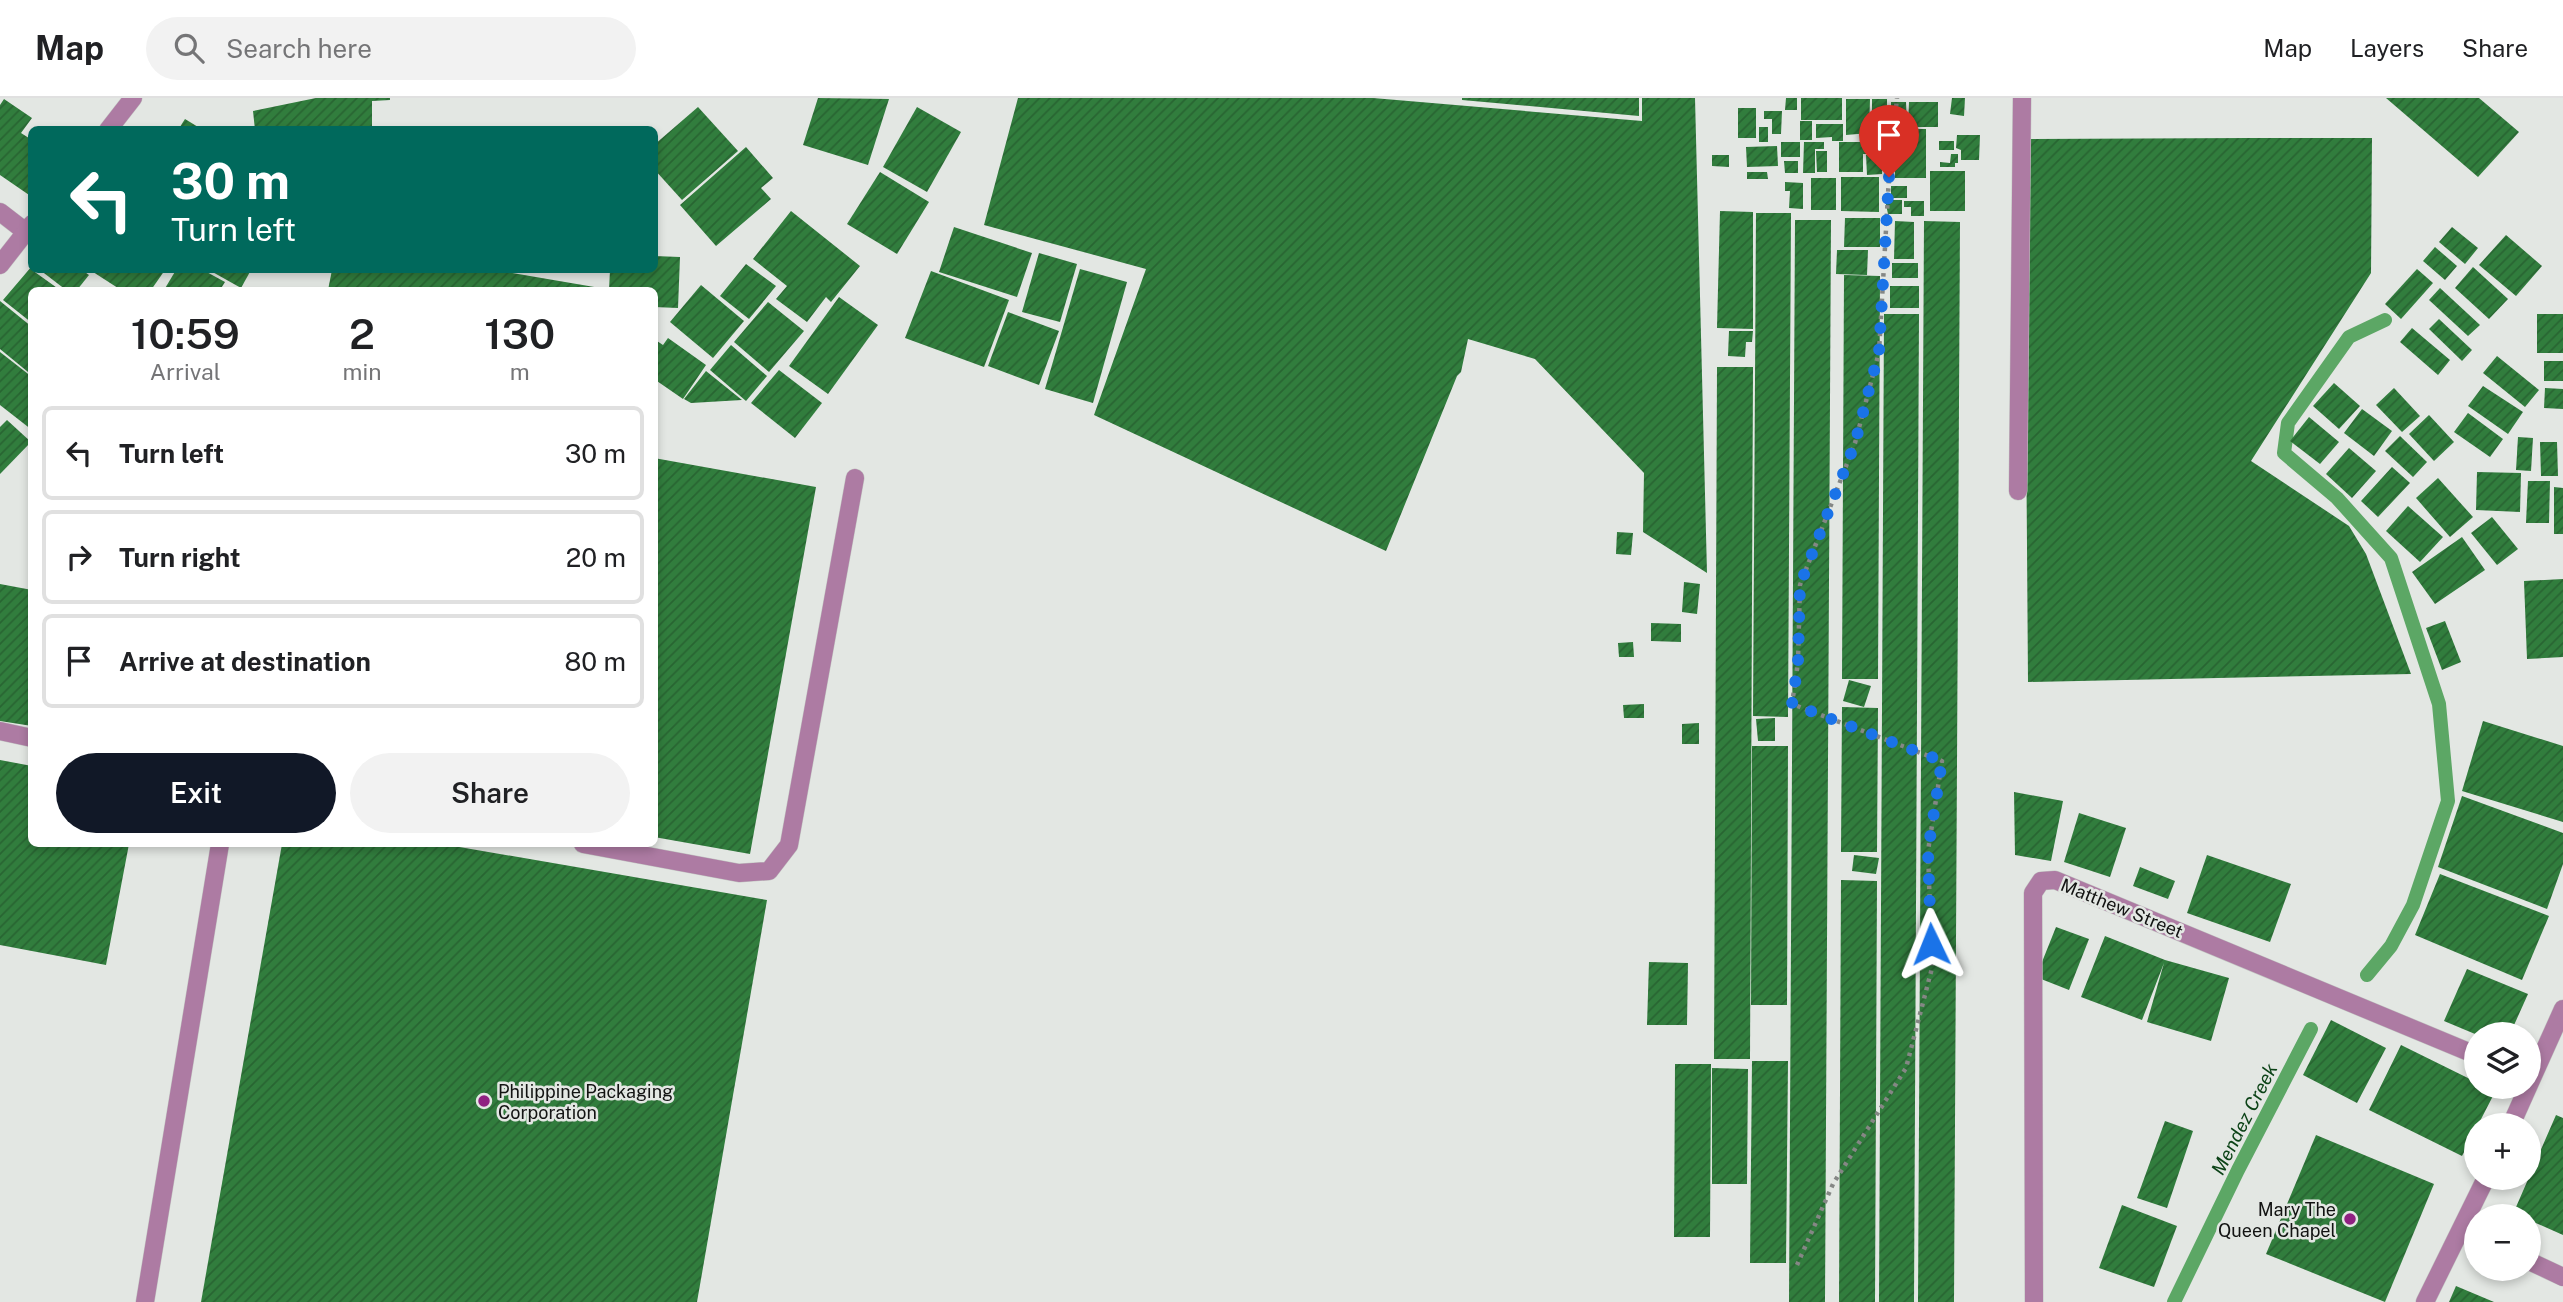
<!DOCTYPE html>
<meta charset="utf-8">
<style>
:root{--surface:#fff;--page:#f2f2f2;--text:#202124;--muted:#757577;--line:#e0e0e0;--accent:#111827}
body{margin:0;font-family:"Public Sans",sans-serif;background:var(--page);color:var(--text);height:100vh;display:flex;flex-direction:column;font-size:26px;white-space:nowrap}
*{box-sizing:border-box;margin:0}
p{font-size:23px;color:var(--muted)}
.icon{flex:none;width:38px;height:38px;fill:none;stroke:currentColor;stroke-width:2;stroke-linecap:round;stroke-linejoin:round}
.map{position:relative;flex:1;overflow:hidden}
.details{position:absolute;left:28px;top:189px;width:630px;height:560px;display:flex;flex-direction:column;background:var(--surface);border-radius:10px;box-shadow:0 4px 10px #0003}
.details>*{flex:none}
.top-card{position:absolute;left:28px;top:28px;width:630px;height:147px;border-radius:10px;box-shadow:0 4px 10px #0003;background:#00695c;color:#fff;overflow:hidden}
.fabs{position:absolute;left:2464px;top:924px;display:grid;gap:14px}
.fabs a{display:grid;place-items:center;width:77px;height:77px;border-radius:50%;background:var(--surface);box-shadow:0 4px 10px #0003;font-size:35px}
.pin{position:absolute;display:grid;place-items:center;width:60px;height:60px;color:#fff;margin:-72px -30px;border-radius:50% 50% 50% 0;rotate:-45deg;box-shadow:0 0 7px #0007}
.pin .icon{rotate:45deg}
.me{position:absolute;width:77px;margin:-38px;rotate:358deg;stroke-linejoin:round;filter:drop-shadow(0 0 5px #0008)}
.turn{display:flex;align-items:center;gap:24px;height:147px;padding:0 28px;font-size:32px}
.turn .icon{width:91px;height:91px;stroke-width:2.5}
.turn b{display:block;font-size:49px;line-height:60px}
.eta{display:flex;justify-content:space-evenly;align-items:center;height:119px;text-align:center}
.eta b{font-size:42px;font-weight:600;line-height:49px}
.primary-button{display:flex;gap:14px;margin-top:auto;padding:14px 28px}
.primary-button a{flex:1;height:80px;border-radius:42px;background:var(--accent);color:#fff;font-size:28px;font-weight:600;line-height:80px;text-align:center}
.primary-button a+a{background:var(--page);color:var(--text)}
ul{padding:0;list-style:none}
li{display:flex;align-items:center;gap:21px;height:94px;margin:0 14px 10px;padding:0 14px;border:4px solid var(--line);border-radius:10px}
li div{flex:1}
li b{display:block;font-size:26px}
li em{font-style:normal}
header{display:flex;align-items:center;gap:42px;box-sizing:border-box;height:98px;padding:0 35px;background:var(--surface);border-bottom:2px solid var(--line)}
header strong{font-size:33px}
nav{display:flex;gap:38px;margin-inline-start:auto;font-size:24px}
.search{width:490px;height:63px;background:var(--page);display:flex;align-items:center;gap:18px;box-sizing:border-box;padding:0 24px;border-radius:38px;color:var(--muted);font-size:26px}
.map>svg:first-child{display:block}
</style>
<header>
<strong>Map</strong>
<div class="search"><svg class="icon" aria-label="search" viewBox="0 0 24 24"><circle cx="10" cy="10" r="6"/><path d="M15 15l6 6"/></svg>Search here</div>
<nav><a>Map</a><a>Layers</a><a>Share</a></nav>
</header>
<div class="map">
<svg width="2563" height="1204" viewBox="0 0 2563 1204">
<defs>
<pattern id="building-hatch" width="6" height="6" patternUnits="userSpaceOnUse" patternTransform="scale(1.75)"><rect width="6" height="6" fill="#317d3d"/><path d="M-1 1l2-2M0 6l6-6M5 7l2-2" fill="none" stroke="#286532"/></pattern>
</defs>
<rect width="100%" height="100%" fill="#e3e7e3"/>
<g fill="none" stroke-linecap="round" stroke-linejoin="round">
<g stroke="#5ca765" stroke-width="14">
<path d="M2367,877L2391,848L2413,807L2448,703L2439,606L2391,460L2337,400L2284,355L2288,325L2349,239L2385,222"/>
<path d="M2174,1204L2238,1072L2311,931"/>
</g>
</g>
<g fill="url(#building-hatch)">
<path d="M316,0H390V2L372,3V32H255L253,13Z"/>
<path d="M818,0L889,1L868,67L803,47Z"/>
<path d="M1018,0H1373L1642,23V0H1695L1707,475L1643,434L1644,375L1535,261L1468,241L1461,274L1457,278L1386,453L1094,317L1146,171L984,127Z"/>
<path d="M1462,0H1639V18L1462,2Z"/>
<path d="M1786,0H1797V12H1785Z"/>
<rect x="1801" y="0" width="41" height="22"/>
<path d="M1952,0H1965L1964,18L1950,16Z"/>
<path d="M2386,0H2479L2519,34L2478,79Z"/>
<path d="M4,1L32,20L21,35L32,42V99L0,77V7Z"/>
<path d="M1846,1H1870L1869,35L1846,37Z"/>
<rect x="1872" y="1" width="15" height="37"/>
<path d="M1891,4H1906L1907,29H1891Z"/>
<path d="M1909,4H1938V29H1908Z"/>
<path d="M698,9L738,53L682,102L654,71V47Z"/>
<path d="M917,9L961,34L927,94L883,69Z"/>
<rect x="1738" y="10" width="18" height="30"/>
<path d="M1764,13H1782L1781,36H1772V21H1764Z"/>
<path d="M185,21L203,32H178Z"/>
<rect x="1800" y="23" width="12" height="19"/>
<path d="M1816,26H1843V43H1832V39L1816,40Z"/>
<rect x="1759" y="29" width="9" height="15"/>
<rect x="1895" y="31" width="31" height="49"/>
<path d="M1957,37H1980L1979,62H1961V52L1956,50Z"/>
<path d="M2249,40H2372L2371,175L2251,363L2349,428L2366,456L2411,576L2028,584L2024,41Z"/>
<rect x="1939" y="43" width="15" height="9"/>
<rect x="1781" y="44" width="19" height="15"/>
<path d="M1804,44H1824V51H1815V75H1803Z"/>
<path d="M1839,44H1881V56H1863V74H1839Z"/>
<path d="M1777,48L1778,68L1747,69L1746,49Z"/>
<path d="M746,49L773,80L761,90L771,101L716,148L680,107Z"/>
<path d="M1816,53H1827V74H1817Z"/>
<path d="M1951,56H1958V65H1955V69H1940V64L1950,65Z"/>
<path d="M1712,57H1729V69L1712,68Z"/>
<path d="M1866,57H1882V76L1867,77Z"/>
<path d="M1784,63H1798V75H1785Z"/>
<rect x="1930" y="73" width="35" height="40"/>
<path d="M880,74L929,104L897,156L847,126Z"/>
<path d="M1747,74H1767L1768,81H1747Z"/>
<path d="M1841,79H1879V114L1841,113Z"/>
<rect x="1811" y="80" width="25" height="32"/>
<path d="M1785,84L1803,85V111L1789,110L1790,93H1785Z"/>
<rect x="1891" y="88" width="16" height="12"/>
<path d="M1885,102H1902V116H1888Z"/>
<path d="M1904,103H1924V118H1911V109H1904Z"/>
<path d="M791,113L860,168L831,204L826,199L807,224L776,201L787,188L753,161Z"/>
<path d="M1720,113L1753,114V231L1717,230Z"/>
<path d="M1756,115H1791L1788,619L1753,618Z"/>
<path d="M1845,120H1880V149H1844Z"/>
<path d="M1795,122H1831L1825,1204H1789Z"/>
<path d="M1895,123L1914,124V161H1894Z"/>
<path d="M1924,123L1960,124L1954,1204H1918Z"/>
<path d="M954,129L1032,155L1017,199L939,174Z"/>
<path d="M2452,129L2478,150L2465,166L2439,144Z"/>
<path d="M2506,137L2542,168L2516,198L2479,167Z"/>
<path d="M2435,149L2457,168L2445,182L2423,163Z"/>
<path d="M1837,152H1868L1867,177L1836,176Z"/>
<path d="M1039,155L1077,166L1060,224L1022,214Z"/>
<path d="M654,158L680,159L678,210L654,209V192H609L610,172H654Z"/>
<rect x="1892" y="165" width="26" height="15"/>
<path d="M746,166L776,188L749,221L720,198Z"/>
<path d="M32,168V172L60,192H32V225L3,202Z"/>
<path d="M2473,169L2508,201L2489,221L2455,190Z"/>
<path d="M1080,171L1127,184L1093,305L1045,291Z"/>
<path d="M2417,171L2433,185L2401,221L2385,206Z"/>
<path d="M40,172H82L89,177L77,192H66Z"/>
<path d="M90,172H165L151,192H121Z"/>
<path d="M176,172H203L225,184L220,192H164Z"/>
<path d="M209,172H251L241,190Z"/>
<path d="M332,172H495L606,191L328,192Z"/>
<path d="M931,173L1009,202L984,269L905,240Z"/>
<path d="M1844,177L1880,178L1878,581H1842Z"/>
<path d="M701,187L744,223L713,260L670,224Z"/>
<rect x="1890" y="188" width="29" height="22"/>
<path d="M2440,190L2480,227L2468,238L2429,202Z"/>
<path d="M839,199L878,227L828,296L789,268Z"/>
<path d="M0,203L32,229V270L28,274L0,251Z"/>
<path d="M768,204L804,233L769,274L734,244Z"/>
<path d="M1008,214L1059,233L1039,287L988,268Z"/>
<path d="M1884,216H1919L1914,1204H1879Z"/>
<rect x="2537" y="216" width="26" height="39"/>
<path d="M2439,221L2472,252L2462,263L2429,231Z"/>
<path d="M2412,230L2450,262L2438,277L2400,244Z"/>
<path d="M1729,233H1753L1752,244H1746L1745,259L1728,258Z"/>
<path d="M668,240L706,267L683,301L654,281V241L663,247Z"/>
<path d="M731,247L767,278L746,303L710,272Z"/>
<path d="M0,254L32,279V332L0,307Z"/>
<path d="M2497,258L2539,292L2525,309L2483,275Z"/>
<rect x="2544" y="263" width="19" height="20"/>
<path d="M1717,269H1753L1750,961H1714Z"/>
<path d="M779,272L822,305L795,340L751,305Z"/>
<path d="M706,273L742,302L691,305L684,301Z"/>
<path d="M2334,285L2360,308L2339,331L2313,308Z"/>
<path d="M2483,288L2523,314L2508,336L2468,308Z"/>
<path d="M2394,290L2420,318L2402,334L2376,307Z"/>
<path d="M2545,290L2563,291V311L2544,310Z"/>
<path d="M2362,311L2392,333L2374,358L2344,335Z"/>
<path d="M2468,315L2503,341L2490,359L2454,334Z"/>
<path d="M2429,317L2454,344L2434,363L2409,336Z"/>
<path d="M2309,319L2339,344L2320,366L2290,343Z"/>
<path d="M7,322L31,344L0,376V329Z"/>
<path d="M2400,338L2427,364L2413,379L2385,353Z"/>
<path d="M2518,339L2533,340L2531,373L2516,372Z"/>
<path d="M2540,344H2557L2558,378H2541Z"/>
<path d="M2349,350L2376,373L2352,400L2326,376Z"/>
<path d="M654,360L816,389L750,756L654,739Z"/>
<path d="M2392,369L2410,385L2378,419L2361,403Z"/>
<path d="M2477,374L2521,375L2520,414L2476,412Z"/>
<path d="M2438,380L2473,419L2450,439L2416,400Z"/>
<path d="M2528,383H2550L2549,425H2526Z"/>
<path d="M2554,389L2563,390V436H2554Z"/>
<path d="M2408,408L2443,439L2420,464L2386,433Z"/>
<path d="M2492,419L2518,451L2497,467L2471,435Z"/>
<path d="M1617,434L1633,435L1631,457L1616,456Z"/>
<path d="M2462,439L2485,472L2435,506L2412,474Z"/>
<path d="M2563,481V559L2527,561L2524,483Z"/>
<path d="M1684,484L1700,486L1697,516L1682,514Z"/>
<path d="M0,486L32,492V628L0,623Z"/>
<path d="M2445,523L2461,564L2442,572L2426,530Z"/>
<path d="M1651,525L1681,526V544L1651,543Z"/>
<path d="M1633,544L1634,559H1619L1618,545Z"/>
<path d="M1849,582L1871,588L1864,609L1843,603Z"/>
<path d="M1644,606V620H1624L1623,607Z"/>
<path d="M1842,609L1878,610L1877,754H1841Z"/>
<path d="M1775,620V643H1758L1756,621Z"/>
<path d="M2483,623L2563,648V724L2462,693Z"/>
<path d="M1699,625V646H1682V626Z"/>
<path d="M1752,648H1788L1787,907H1751Z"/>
<path d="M0,662L32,668V746H129L106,867L0,847Z"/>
<path d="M2014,694L2063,703L2051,763L2015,757Z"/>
<path d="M2462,698L2563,735V766L2547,811L2438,769Z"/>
<path d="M2079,715L2126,730L2110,779L2064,764Z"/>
<path d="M282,746H442L767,802L697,1204H201Z"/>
<path d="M1854,757L1879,760L1876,776L1852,773Z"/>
<path d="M2207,757L2291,786L2270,844L2187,815Z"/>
<path d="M2140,769L2175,783L2168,801L2133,788Z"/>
<path d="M2440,776L2549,818L2522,882L2415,837Z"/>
<path d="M1841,782L1877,783L1875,1204H1839Z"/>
<path d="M2056,829L2089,841L2069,892L2036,879Z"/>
<path d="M2105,838L2165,862L2229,880L2211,943L2147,924L2164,865L2142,922L2081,899Z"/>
<path d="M1649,864L1688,865L1687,927H1647Z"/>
<path d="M2467,871L2528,896L2510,936H2475L2444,923Z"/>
<path d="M2331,922L2386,950L2357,1005L2303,977Z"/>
<path d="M2401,947L2476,984V989H2485L2495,994L2462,1058L2369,1012Z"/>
<path d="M1752,963H1788L1786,1165H1750Z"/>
<path d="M1675,966H1711L1710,1139H1674Z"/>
<path d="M1712,970L1748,971L1747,1086H1712Z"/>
<path d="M2556,1017L2563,1020V1137L2529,1122V1118L2513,1116Z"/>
<path d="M2165,1023L2193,1033L2167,1110L2137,1100Z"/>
<path d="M2316,1037L2434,1086L2385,1204L2266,1156Z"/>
<path d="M2122,1107L2177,1128L2154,1189L2099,1170Z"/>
<path d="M2456,1188L2494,1204H2449Z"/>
</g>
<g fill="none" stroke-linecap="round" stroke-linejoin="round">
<g stroke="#c2c5c2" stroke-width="19">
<g id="lane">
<path d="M2018,393L2022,0"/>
<path d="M0,633L32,640"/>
<path d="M583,746L739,775L769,773L789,747L855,380"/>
<path d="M145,1204L220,746"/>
</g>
</g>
<g stroke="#c2c5c2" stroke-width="19">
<g id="street">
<path d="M108,32L133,0"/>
<path d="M0,114L26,134"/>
<path d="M0,167L32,126"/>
<path d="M2511,1027L2563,911"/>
<path d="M2529,1163L2563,1179"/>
<path d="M2034,1204L2033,795L2041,783L2055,782L2476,957"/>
<path d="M2425,1204L2486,1080"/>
</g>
</g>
<path stroke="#858785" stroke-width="4.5" stroke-dasharray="3.5 5" stroke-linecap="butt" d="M1797,1167L1833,1086L1906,970L1932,870L1928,753L1942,663L1792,606L1798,564L1800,487L1855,345L1879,254L1889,79L1897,0"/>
<use href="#lane" stroke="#ad7ba3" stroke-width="18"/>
<use href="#street" stroke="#ad7ba3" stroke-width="18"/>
</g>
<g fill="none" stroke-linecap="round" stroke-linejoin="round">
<path stroke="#1a73e8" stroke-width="12" stroke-dasharray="0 21.6" d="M1889,79L1879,254L1855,345L1800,487L1798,565L1792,606L1942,663L1928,753L1931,846"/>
</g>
<g fill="#902182" stroke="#e3e7e3" stroke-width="2.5">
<circle cx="484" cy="1003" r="7"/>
<circle cx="2350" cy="1121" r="7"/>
</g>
<g text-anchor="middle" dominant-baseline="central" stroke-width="5" stroke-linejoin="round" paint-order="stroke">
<g font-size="18" fill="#121312" stroke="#e3e7e3">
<text transform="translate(2122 810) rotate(22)">Matthew Street</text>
</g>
<g font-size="18" fill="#121312" stroke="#e3e7e3" text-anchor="start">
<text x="498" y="993">Philippine Packaging<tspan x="498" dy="21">Corporation</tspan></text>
<text x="2336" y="1111" text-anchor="end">Mary The<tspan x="2336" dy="21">Queen Chapel</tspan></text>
</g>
<g font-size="19" font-style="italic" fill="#0c4317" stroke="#e3e7e3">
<text transform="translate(2244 1021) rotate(-63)">Mendez Creek</text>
</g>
</g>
</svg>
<div class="fabs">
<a><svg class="icon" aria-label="layers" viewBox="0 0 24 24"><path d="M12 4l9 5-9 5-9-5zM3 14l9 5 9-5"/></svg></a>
<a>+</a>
<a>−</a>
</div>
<div class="pin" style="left:1889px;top:79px;background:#d93025"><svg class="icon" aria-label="arrive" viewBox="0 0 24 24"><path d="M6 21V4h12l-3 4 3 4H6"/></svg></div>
<svg class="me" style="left:1931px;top:846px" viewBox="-20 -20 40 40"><path d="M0-17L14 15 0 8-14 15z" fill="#1a73e8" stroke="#fff" stroke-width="4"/></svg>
<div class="top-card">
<div class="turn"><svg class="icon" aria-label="left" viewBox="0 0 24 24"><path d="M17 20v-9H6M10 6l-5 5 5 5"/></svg><div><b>30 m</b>Turn left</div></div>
</div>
<section class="details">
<div class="eta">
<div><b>10:59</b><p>Arrival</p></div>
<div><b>2</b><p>min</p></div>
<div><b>130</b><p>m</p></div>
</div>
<ul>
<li><svg class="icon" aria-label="left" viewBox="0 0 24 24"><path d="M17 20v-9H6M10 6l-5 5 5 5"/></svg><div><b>Turn left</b></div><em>30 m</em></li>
<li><svg class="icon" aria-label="right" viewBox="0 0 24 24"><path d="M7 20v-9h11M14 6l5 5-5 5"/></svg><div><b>Turn right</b></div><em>20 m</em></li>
<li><svg class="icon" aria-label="arrive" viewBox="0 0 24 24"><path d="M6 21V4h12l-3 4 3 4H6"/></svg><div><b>Arrive at destination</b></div><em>80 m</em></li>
</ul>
<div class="primary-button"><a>Exit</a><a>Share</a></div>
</section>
</div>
